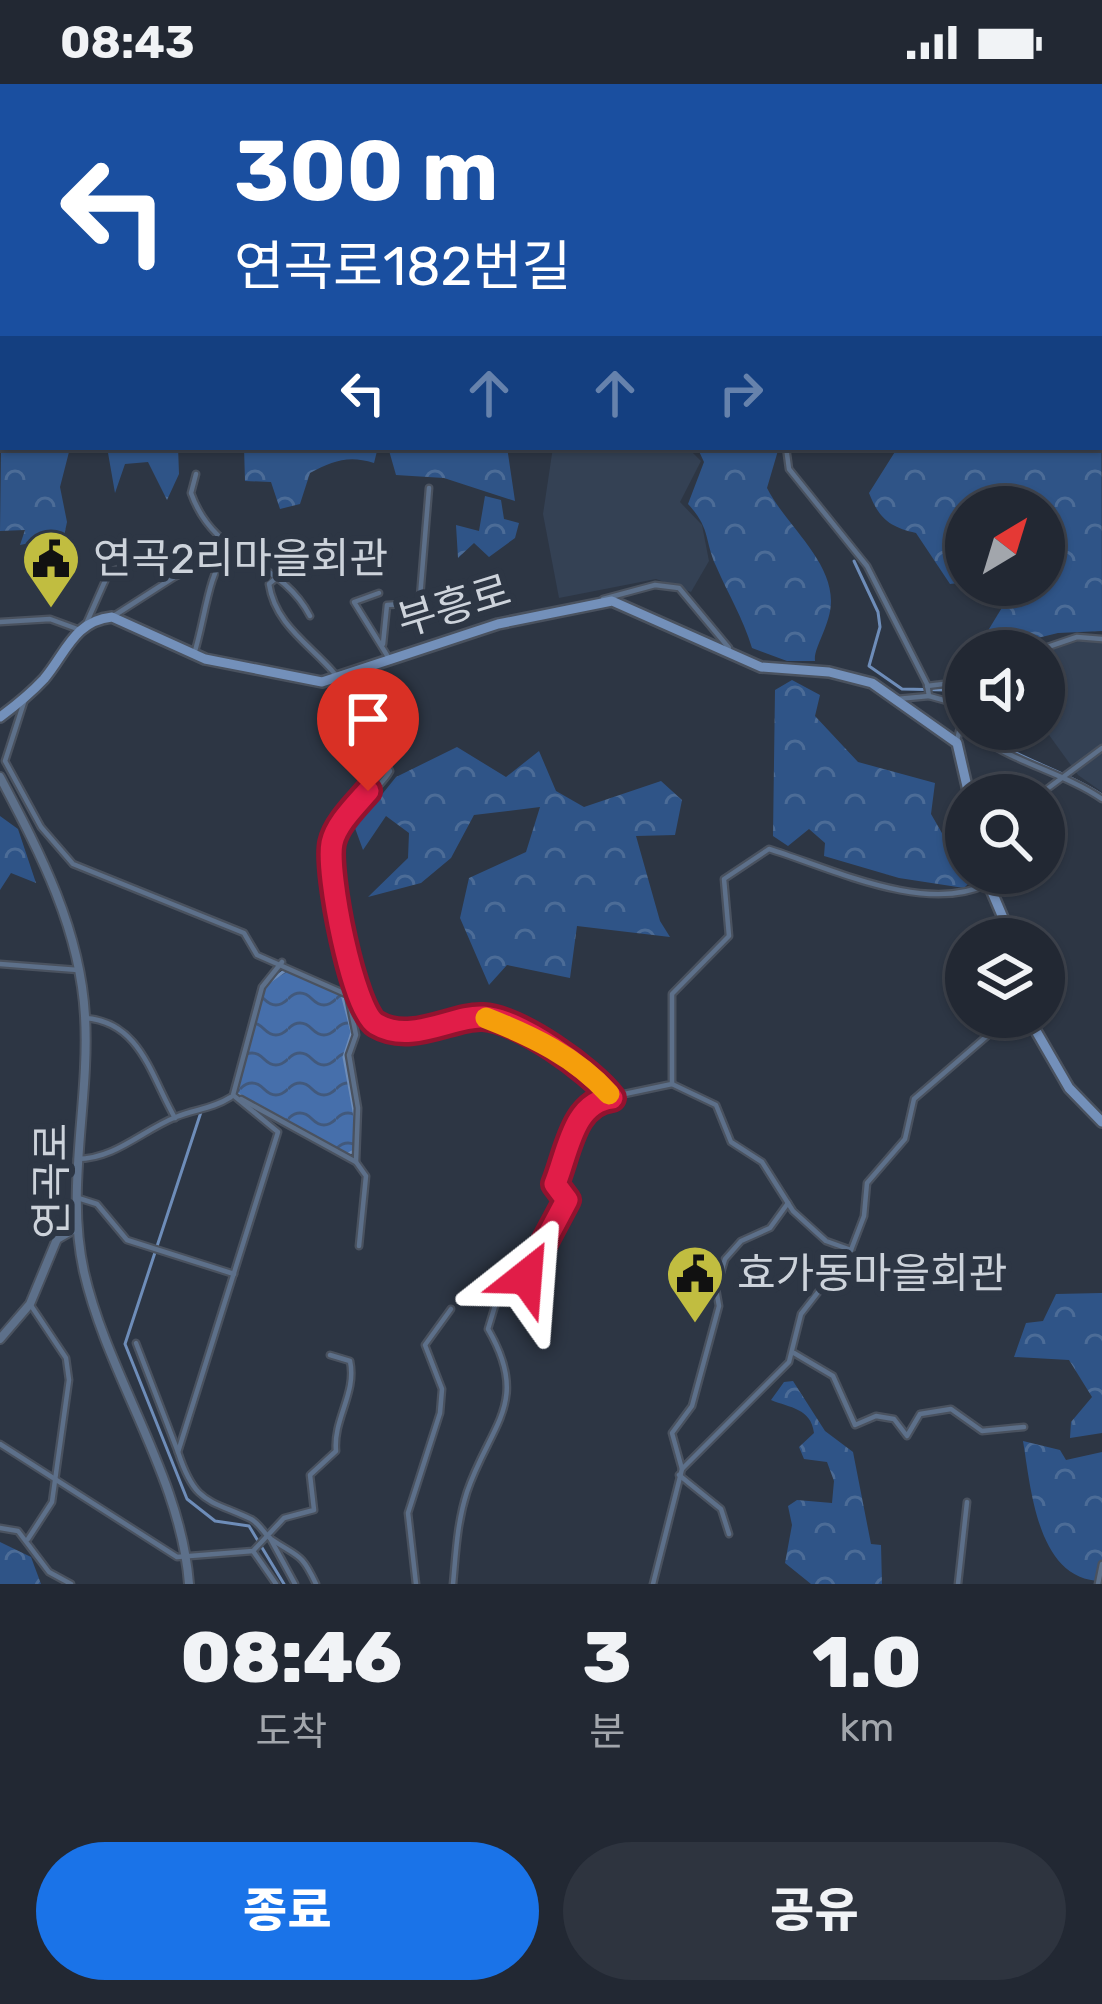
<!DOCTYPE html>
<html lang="ko">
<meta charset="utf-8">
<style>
:root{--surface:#222833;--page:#2e343f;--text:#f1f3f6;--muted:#a2a6ac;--line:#3f444e;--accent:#1a73e8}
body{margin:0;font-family:Rubik,"Noto Sans KR",sans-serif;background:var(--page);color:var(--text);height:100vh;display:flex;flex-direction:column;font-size:45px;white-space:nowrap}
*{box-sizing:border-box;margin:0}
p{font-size:39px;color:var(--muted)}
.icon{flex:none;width:66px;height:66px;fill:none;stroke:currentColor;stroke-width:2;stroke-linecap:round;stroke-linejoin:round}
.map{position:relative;height:1500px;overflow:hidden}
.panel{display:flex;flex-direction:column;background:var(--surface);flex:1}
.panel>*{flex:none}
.guide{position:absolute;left:0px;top:0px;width:1104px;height:366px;box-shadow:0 3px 9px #0004,0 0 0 3px var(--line);background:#1a4fa0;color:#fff;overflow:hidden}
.needle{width:78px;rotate:38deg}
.controls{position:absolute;left:945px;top:402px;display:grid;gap:24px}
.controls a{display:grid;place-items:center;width:120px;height:120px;border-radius:50%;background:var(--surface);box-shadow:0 3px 9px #0004,0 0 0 3px var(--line);font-size:60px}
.pin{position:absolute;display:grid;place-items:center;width:102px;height:102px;color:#fff;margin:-123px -51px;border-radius:50% 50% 50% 0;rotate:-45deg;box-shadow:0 0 12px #0007}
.pin .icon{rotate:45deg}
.me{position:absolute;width:132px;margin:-66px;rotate:28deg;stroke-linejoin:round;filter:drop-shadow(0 0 9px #0008)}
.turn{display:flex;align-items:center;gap:42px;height:252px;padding:0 36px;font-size:54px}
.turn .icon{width:156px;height:156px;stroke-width:2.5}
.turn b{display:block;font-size:84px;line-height:102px}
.lanes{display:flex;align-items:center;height:114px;padding:0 36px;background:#0003;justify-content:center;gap:60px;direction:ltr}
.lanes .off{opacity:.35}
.eta{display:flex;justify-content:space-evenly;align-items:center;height:204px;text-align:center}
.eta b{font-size:72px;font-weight:800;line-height:84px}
.button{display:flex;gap:24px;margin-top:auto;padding:24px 36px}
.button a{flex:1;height:138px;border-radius:72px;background:var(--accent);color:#fff;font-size:48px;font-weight:800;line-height:138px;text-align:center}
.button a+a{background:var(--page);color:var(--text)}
.status{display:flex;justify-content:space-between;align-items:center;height:84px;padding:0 60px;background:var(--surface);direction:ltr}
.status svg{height:33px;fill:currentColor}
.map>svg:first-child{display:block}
</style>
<div class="status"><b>08:43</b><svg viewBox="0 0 49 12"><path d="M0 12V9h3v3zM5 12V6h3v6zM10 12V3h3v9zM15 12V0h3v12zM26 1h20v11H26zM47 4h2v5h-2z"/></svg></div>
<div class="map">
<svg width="1102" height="1500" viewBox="0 0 1102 1500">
<defs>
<pattern id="forest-crowns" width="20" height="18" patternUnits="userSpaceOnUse" patternTransform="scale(3)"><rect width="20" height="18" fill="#2f5487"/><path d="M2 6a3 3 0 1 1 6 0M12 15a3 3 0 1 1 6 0" fill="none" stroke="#4c6c97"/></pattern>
<pattern id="water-waves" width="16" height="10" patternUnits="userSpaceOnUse" patternTransform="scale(3)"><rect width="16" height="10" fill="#466fab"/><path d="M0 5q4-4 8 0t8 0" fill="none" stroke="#42597c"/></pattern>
</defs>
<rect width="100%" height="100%" fill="#2d3644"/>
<g fill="#344154">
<path d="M553,363H687L701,377L680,418L702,441L709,477L691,508L656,495L559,514L543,430Z"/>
<path d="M1083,556L1102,557V708L1078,691L1044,644V568Z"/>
</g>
<g fill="url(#forest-crowns)">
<path d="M38,0H464L468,3H50Z"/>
<path d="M3,215V363L70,364L60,403L67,438L64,452L20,461L25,446L0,447Z"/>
<path d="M1101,223L1102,547L1058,549L988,566L989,545L1006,517L989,501H1044V423H966V498L950,500L916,449C890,443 879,435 869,409L898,363H1101Z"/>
<path d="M107,363H178L179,390L167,416L148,378L125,380L115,409Z"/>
<path d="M244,363H378L374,379C348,371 333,377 310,389L300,420L280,425L271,398L245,397Z"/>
<path d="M388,363H507L515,417L444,394L396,391Z"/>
<path d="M697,363H779L767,404C785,440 831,475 831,517C831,541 813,564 815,577H787L752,564C743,534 728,510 716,482C704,455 711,445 688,420L704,378Z"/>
<path d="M485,412L501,416L504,435L519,439L515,454L489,473L474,459L458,474L456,441L479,447Z"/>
<path d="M792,596L820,611L815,632L858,678L935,699L931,730L970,798L964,804L899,794L824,772L825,759L809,745L788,762L773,752L775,606Z"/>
<path d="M457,663L506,693L539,667L556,707L584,723L661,697L682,716L675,751L636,752L660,837L670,853L577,842L570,894L507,881L489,901L460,834L469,794L526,768L540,723L474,731L451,774L421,799L368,813L408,774L409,749L386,732L363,766L355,744L396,693Z"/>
<path d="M0,732L18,745L36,799L11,789L0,806Z"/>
<path d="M1102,1209V1349L1070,1354L1071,1338L1092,1313L1069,1276L1014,1273L1026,1239L1043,1237L1056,1210Z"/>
<path d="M793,1297L825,1347L853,1368L871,1460L881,1461L882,1500H811L785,1479L792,1441L788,1422L797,1416L832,1419L834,1397L827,1378L804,1375L799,1363L814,1349C811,1324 790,1324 771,1316L784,1298Z"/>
<path d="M1023,1357L1060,1366L1066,1376L1102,1368V1497C1037,1497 1031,1404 1023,1357Z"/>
<path d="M0,1458L31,1473L41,1500H0Z"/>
</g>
<path fill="url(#water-waves)" stroke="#6e8db9" stroke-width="3" d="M287,885L342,910L352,948L344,973L356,1038L354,1067L344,1072L234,1008L262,903Z"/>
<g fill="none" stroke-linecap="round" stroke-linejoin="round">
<g stroke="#6e8db9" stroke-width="3">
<path d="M854,477L878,528L880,543L869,582L902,605L947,606L966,624"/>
<path d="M978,645C1014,675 1063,685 1102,711"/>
<path d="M202,1025L125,1260L187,1415L215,1437L249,1442L284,1500"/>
</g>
<g stroke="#4a525f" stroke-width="9">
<g id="minor">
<path d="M652,0L655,3"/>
<path d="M786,363L789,385L867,482L927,600L929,612L897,615"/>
<path d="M196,390L191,409C215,477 280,474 310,532"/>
<path d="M275,495L269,500C277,553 334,571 352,618C356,628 354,642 359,655L381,670L390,687C382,703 353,723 340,743C311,786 347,855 355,901L348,911"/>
<path d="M379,509L354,518L390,576"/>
<path d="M603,515L655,501L679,504L729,564"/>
<path d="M112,533L176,492L221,474"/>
<path d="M0,538L50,535L80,546"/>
<path d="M86,540L109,488L149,475L176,492"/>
<path d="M383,560L387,521L418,519L420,513L429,404"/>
<path d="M1036,567L1077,553L1102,555"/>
<path d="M194,570C205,537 207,492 228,465"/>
<path d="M927,602L952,599L966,587"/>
<path d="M929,612L954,619L962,634L957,657"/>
<path d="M25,615L5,677L41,743L73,780L244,849L257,871L348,911L356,951L349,971L358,1024L356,1078"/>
<path d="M972,645C1002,676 1062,687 1102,715"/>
<path d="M1039,711L1102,664"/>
<path d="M282,878L262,903L233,1011L278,1048L178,1368C195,1420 208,1415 251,1435C260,1440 264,1450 271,1455C299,1474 301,1468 316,1500"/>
<path d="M0,880L78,886"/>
<path d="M355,901L359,923L379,943L444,945L482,932L534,951L581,982L612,1014"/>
<path d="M85,934C141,938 151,993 175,1034"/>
<path d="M672,1000L716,1021L731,1058L762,1078L793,1127L826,1157L851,1166"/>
<path d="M241,1015L356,1078L366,1092L359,1162"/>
<path d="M77,1075C115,1075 143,1046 176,1033C196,1025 212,1025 231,1013"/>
<path d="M78,1114L97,1120L127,1156L234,1190"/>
<path d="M136,1259L178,1368"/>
<path d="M794,1269L833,1292L855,1341L876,1332L894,1335L907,1352L920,1330L951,1325L982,1347L1024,1343"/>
<path d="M0,1360L177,1473L253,1467L284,1434L314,1426L310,1391L336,1367C333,1335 357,1309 350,1277L330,1271"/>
<path d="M682,1385L672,1349L692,1322L719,1222L716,1205L725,1175L741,1157L770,1144L788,1119"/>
<path d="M679,1391L721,1425L729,1450"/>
<path d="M0,1444L18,1447L49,1488L71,1500"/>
<path d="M270,1454L295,1500"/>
<path d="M28,1455L52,1418L69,1296L66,1274L30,1220"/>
<path d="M253,1467L276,1500"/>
<path d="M416,1500L408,1429L440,1329L442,1305L425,1261L451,1225"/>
<path d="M453,1500C456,1468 457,1439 467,1408C490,1340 531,1319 488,1245L501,1202L526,1193L567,1116L555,1099L582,1028L596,1016L672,1000V910L729,852L724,795L769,765C828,783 925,831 987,800"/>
<path d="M653,1500L682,1385L789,1278L801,1230L851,1166L864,1132L867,1099L905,1055L914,1015L987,952L997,933"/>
<path d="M958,1500L967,1418"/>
<path d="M1098,1500L1102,1480"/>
</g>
</g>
<g stroke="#4a525f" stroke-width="12">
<g id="tertiary">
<path d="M605,0L608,3"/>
<path d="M1101,132H1102"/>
<path d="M0,693C40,769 80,844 85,932C90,1018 65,1103 84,1188C108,1293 181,1392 189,1500"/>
<path d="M0,1255L30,1220L57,1155L76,1144"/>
</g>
</g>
<g stroke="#4a525f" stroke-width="14">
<g id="secondary">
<path d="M0,633C15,622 31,609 44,595C66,569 74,537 112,533L205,575L322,598L498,540L612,517L761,583L829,588L872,599L957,659L969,711"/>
<path d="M984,789L1012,855"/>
<path d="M1028,933L1069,1004L1102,1038"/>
</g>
</g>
<use href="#minor" stroke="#5d708a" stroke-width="4.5"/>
<use href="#tertiary" stroke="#5d708a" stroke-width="8"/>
<use href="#secondary" stroke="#7390ba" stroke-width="9"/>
</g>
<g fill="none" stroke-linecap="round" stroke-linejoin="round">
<g stroke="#92132f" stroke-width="30">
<path id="route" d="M368,707C356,721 336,740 332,759C326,788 353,926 376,940C411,961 454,931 483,933C519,935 591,986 612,1014C573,1018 568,1068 555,1100L567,1116L526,1193"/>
</g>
<use href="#route" stroke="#e11d48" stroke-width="21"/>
<path stroke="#f59e0b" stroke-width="21" d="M486,934C532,952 576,973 609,1010"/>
</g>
<defs>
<g id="civic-pin" transform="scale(3)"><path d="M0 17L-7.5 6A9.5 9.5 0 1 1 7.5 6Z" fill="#c1bd40" stroke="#2d3644"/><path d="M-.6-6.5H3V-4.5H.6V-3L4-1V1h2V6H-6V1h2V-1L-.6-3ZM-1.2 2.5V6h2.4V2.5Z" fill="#111"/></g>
</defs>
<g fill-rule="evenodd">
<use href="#civic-pin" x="51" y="475"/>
<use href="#civic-pin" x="695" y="1190"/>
</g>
<g text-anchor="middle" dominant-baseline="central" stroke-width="12" stroke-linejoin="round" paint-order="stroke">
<g font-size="42" fill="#cdd3db" stroke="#2d3644" text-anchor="start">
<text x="93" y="475">연곡2리마을회관</text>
<text x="737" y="1190">효가동마을회관</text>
</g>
<g font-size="42" fill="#cdd3db" stroke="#2d3644">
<text transform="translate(454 522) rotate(-17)">부흥로</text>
<text transform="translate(52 1097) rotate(-90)">연곡로</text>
</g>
</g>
</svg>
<div class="controls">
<a><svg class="needle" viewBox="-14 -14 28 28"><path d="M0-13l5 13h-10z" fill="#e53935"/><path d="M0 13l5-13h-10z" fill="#a2a6ac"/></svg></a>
<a><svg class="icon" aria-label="sound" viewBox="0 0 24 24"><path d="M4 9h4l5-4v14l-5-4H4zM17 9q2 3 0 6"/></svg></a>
<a><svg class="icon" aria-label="search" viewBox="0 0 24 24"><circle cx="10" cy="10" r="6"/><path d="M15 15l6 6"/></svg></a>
<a><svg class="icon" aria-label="layers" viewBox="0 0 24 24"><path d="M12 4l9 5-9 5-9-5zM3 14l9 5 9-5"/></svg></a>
</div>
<div class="pin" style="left:368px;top:707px;background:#d93025"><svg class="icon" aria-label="arrive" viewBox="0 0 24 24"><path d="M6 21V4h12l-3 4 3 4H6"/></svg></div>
<svg class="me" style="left:526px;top:1193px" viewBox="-20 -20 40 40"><path d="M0-17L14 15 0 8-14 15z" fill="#e11d48" stroke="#fff" stroke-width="4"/></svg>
<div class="guide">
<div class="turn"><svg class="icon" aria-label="left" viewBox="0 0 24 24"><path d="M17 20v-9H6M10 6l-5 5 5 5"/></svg><div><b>300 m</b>연곡로182번길</div></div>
<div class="lanes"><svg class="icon" aria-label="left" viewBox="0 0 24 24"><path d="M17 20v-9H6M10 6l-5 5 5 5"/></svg><svg class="icon off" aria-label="ahead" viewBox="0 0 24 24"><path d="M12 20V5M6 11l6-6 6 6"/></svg><svg class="icon off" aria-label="ahead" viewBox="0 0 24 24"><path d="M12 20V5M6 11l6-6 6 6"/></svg><svg class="icon off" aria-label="right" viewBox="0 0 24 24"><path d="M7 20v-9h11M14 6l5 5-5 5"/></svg></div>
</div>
</div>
<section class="panel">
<div class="eta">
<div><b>08:46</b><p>도착</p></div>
<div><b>3</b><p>분</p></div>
<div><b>1.0</b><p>km</p></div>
</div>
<div class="button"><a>종료</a><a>공유</a></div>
</section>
